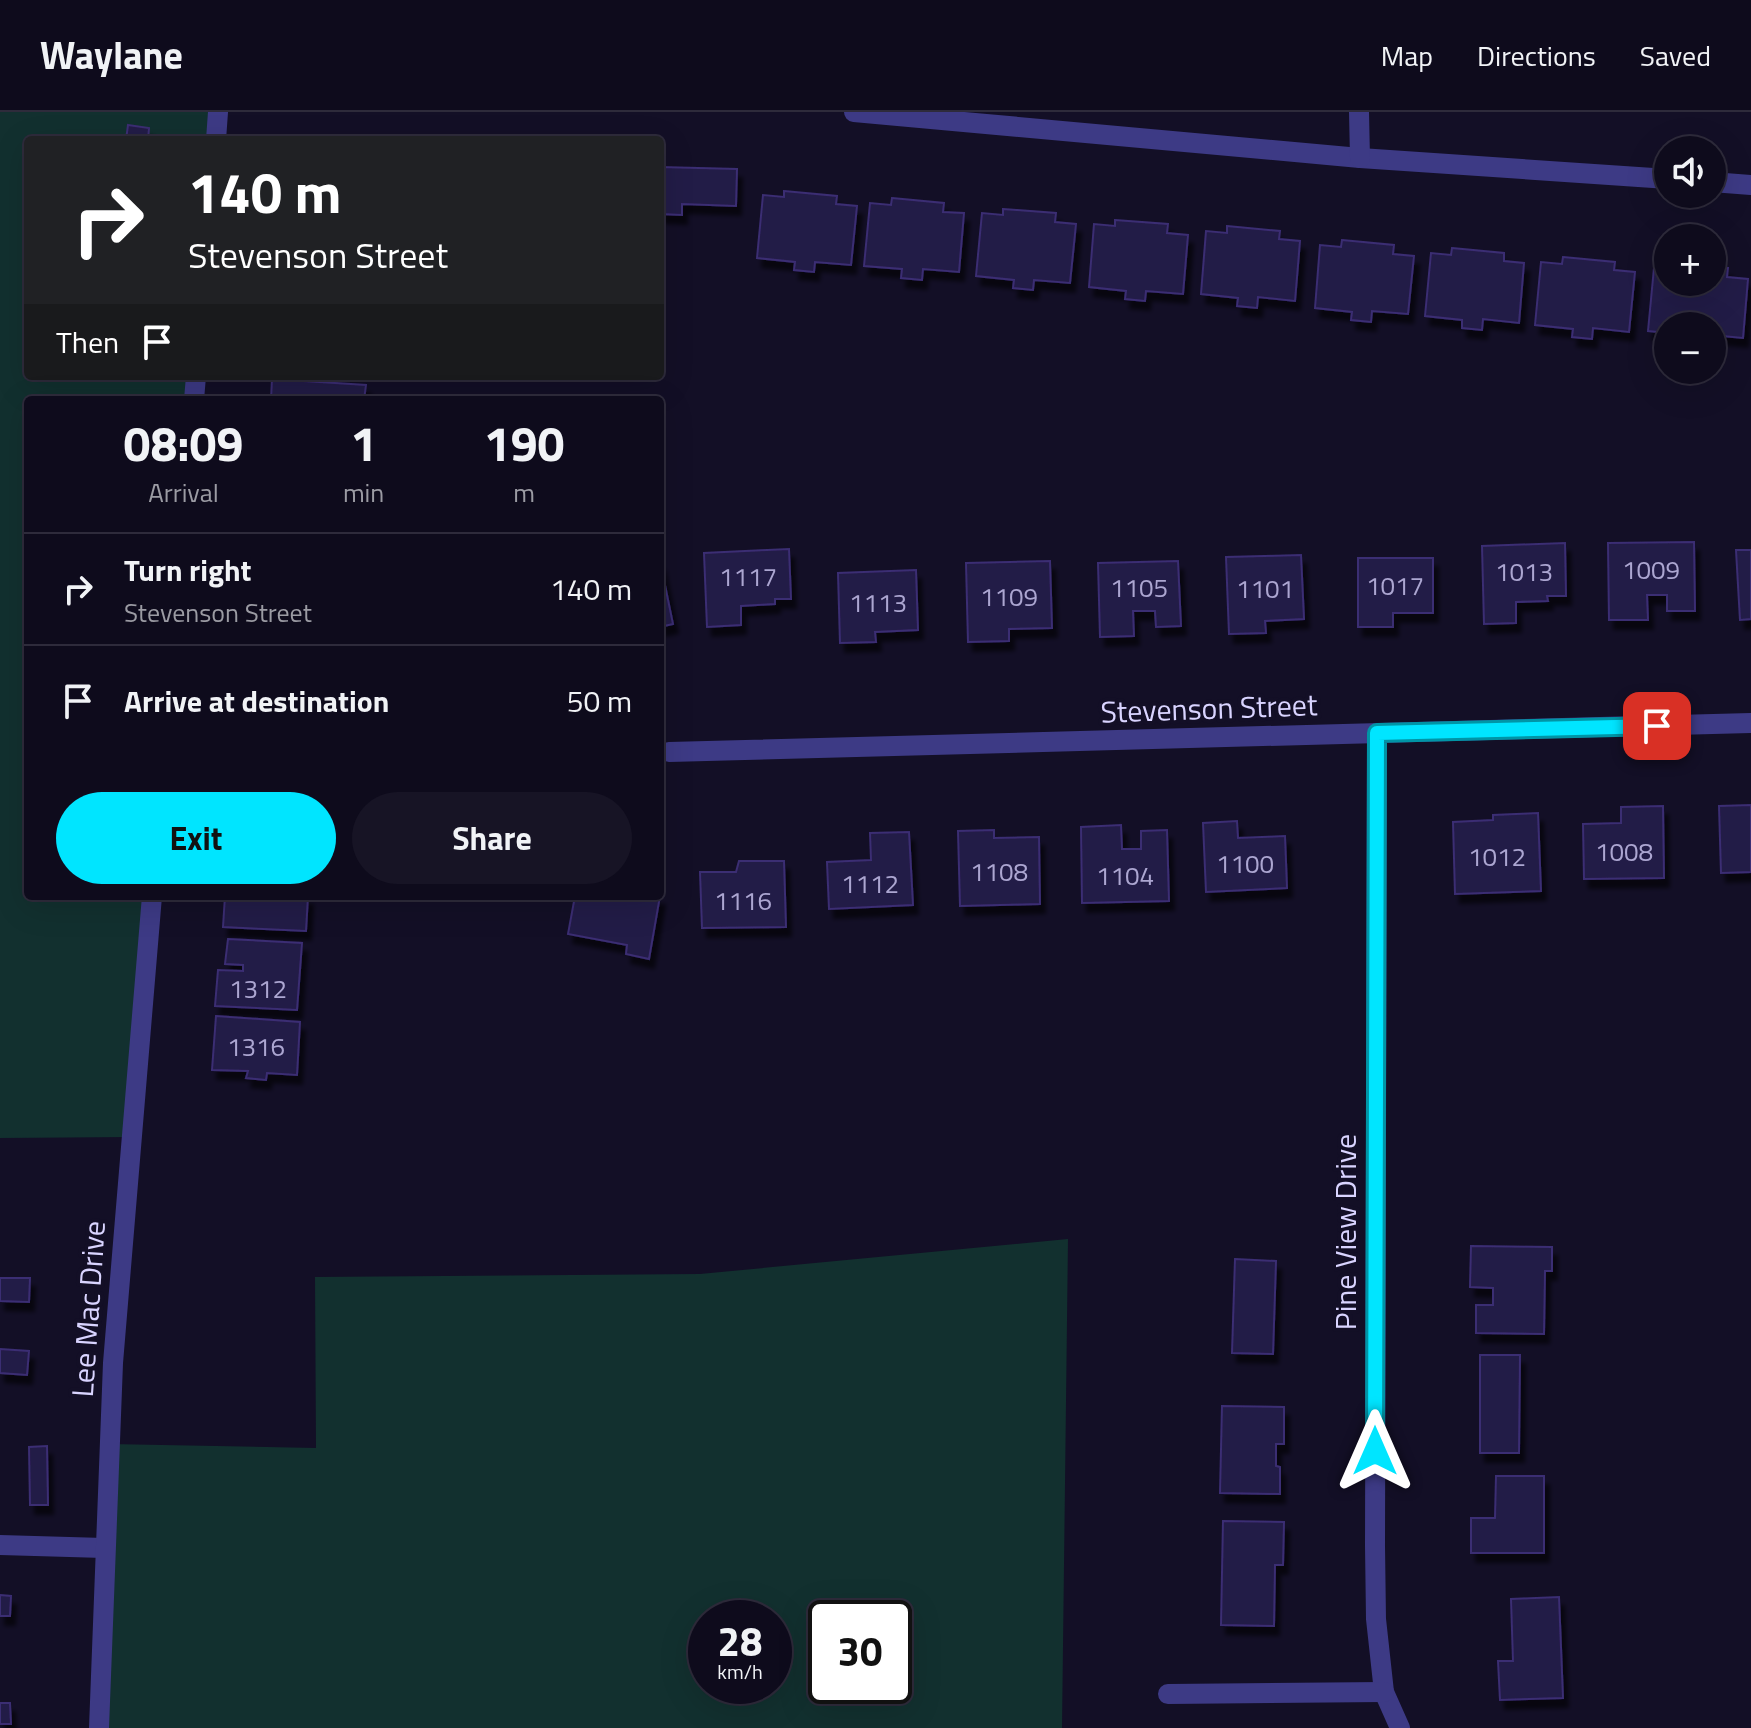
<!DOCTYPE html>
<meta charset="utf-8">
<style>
:root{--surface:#0e0b1c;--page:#171425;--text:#f1f3f6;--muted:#9b9ba3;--line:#2e2b3b;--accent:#00e5ff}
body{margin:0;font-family:"Titillium Web",sans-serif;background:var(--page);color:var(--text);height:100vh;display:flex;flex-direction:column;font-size:30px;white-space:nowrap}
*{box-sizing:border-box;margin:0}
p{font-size:26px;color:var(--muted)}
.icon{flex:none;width:44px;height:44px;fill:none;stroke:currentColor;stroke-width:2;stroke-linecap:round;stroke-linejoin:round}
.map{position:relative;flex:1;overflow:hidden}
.side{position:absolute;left:24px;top:284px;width:640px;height:504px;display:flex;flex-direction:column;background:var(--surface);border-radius:8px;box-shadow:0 8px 32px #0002,0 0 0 2px var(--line)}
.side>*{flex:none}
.top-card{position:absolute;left:24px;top:24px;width:640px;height:244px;border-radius:8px;box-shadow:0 8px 32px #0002,0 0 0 2px var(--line);background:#202124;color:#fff;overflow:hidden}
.controls{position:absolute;left:1654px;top:24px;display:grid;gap:16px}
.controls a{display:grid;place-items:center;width:72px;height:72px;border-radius:50%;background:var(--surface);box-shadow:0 8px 32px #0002,0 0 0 2px var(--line);font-size:40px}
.speed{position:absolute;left:688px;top:1488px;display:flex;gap:16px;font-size:40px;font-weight:700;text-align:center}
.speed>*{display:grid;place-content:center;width:104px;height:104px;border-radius:50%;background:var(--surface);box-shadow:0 8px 32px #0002,0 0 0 2px var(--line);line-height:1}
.speed small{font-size:20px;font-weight:400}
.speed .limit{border:4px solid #111;border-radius:12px;background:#fff;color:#111}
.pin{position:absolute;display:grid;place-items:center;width:68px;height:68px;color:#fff;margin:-34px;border-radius:16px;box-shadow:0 4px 12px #0006}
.me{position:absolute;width:88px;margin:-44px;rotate:0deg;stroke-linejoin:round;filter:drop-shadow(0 0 6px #0008)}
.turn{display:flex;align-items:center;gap:28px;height:168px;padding:0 32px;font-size:36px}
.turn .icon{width:104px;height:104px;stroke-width:2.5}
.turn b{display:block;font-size:56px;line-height:68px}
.then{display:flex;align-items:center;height:76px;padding:0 32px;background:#0003;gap:16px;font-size:30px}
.eta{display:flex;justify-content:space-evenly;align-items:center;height:136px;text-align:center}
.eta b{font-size:48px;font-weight:700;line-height:56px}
.button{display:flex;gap:16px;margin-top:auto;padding:16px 32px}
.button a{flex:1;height:92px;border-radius:48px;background:var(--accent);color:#111;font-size:32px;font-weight:700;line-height:92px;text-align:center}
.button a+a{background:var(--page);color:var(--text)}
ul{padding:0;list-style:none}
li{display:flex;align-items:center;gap:24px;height:112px;padding:0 32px;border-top:2px solid var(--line)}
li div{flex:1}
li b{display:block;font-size:30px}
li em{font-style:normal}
header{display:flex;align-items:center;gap:48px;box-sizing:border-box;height:112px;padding:0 40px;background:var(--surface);border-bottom:2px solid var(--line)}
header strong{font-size:38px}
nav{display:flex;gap:44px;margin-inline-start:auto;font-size:28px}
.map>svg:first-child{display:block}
</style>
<header>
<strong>Waylane</strong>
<nav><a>Map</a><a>Directions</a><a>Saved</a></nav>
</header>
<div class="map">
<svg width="1751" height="1616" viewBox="0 0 1751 1616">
<defs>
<filter id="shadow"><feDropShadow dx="5" dy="9" stdDeviation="2" flood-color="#0009"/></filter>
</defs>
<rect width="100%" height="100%" fill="#130f26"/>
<g fill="#12302f" fill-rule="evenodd">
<path d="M0,0H218L216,28H28V264H196L194,288H28V784H152L132,1025L0,1026Z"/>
<path d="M1068,1127L1062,1616H100L109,1332L316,1336L315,1165L700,1162ZM706,1506H774V1574H706ZM826,1506H894V1574H826Z"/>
</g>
<g fill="#241b47" stroke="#3b2d73" stroke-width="2" filter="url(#shadow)">
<path d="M128,13L149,16L148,28H126Z"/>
<path d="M293,24L349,28H293Z"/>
<path d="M660,55L737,57L736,94L682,92V103L660,102Z"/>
<path d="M784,79L837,84L836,92L857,94L851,153L815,150L814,160L794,158L795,150L757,146L763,83L784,85Z"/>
<path d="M892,86L944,91L943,100L964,101L959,160L923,157L922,168L901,166L902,157L864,154L870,91L891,93Z"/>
<path d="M1003,97L1056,101L1055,110L1076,112L1070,171L1034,168L1033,178L1013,176L1014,168L976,164L982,101L1003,103Z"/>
<path d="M1115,108L1168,112L1167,121L1188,123L1183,182L1146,179L1145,189L1125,187L1126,179L1089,175L1094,112L1115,114Z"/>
<path d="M1227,114L1280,119L1279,127L1300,129L1295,189L1258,185L1257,196L1237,194L1238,186L1201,182L1206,119L1227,121Z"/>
<path d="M1342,128L1394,133L1393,142L1414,144L1408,202L1372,199L1371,210L1351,208L1352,200L1315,196L1320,133L1341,135Z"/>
<path d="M1452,136L1504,141V149L1524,151L1519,211L1483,207L1482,218L1462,216V208L1425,204L1431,141L1451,143Z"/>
<path d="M1563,145L1615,150L1614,158L1635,160L1629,220L1593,216L1592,227L1572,225L1573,217L1535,213L1541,150L1562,152Z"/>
<path d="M1712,155L1728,156L1727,165L1748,167L1743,226L1712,223V214H1668V221L1648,219L1654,156L1668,158V170H1712Z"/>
<path d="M272,267L366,273L364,288H271Z"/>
<path d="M1694,430L1695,499H1667V483H1647L1648,508H1609L1608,431Z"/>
<path d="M1565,431L1566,484H1547L1548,489L1516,490V511L1484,512L1482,434Z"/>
<path d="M789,437L791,487H775V492L741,494V513L707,515L704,441Z"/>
<path d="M1736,438H1751V507L1740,508Z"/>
<path d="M1301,443L1304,507L1265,509L1266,521L1229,522L1226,445Z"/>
<path d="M1358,446H1433V501H1393V515H1358Z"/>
<path d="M660,449L673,512L660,515Z"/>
<path d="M1050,449L1052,516L1009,517V529L968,530L966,451Z"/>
<path d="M1178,449L1181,514L1156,515L1155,499H1133L1134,524L1100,525L1098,451Z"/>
<path d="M916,458L918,518L875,520L876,530L840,531L838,461Z"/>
<path d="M1751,693V760L1721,761L1719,694Z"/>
<path d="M1663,694L1664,766L1584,767L1583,712L1621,711V695Z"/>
<path d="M1538,701L1541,779L1455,782L1453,710L1493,708V703Z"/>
<path d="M1237,709L1238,726L1285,724L1287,776L1206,780L1203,711Z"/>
<path d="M1121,713L1122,737H1141V719L1167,718L1169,789L1082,791L1081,715Z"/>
<path d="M994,718V726L1039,725L1040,792L960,794L958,719Z"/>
<path d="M909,720L913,793L829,797L827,750L871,748L870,721Z"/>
<path d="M739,749H784L786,815L702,816L700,760H736Z"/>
<path d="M225,784H308L306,819L223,815Z"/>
<path d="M575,784H660L649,847L626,842L627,833L568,822Z"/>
<path d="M228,827L302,831L297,898L215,894L218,858L243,859V853L225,852Z"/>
<path d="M216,904L300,910L297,963L267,961L266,968L246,966L248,959L212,958Z"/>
<path d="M1471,1134L1552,1135V1159H1545L1544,1222L1476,1221V1193H1493V1176L1470,1175Z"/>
<path d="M1235,1147L1276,1149L1273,1242L1232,1241Z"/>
<path d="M0,1166H30L29,1190L0,1189Z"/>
<path d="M0,1237L29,1239L27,1263L0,1261Z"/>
<path d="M1480,1243H1520L1519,1341H1480Z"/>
<path d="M1222,1294L1284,1295V1332H1276V1354L1280,1355V1382L1220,1381Z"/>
<path d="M47,1334L48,1393H30L29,1335Z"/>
<path d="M1496,1364H1544V1441H1471V1406H1495Z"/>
<path d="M1223,1409L1284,1410L1283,1453H1275L1274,1514L1221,1513Z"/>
<path d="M0,1483L11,1484L10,1504H0Z"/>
<path d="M1559,1485L1563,1586L1500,1588L1498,1549H1513L1511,1487Z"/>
<path d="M0,1591H10L11,1612H0Z"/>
</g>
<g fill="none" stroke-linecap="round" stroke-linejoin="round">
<g stroke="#3d3a85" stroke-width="20">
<path d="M854,0L1360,46L1668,67"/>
<path d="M1359,0L1360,46"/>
<path d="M216,28L218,0"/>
<path d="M1712,70L1751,73"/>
<path d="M194,288L196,264"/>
<path d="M1377,621L1375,1434L1376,1507L1384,1580L1400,1616"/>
<path d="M669,640L1751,611"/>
<path d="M0,1433L104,1436"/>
<path d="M1168,1582L1384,1580"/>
<path d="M99,1616L113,1251L152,784"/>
</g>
</g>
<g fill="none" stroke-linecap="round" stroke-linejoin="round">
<g stroke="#0095a6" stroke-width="20">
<path id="route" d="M1375,1339L1377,621L1657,614"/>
</g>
<use href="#route" stroke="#00e5ff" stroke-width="14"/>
</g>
<g text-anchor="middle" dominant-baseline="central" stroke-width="8" stroke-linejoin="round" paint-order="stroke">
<g font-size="26" fill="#aca6d1">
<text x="1651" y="457">1009</text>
<text x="1524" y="459">1013</text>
<text x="748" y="464">1117</text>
<text x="1395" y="473">1017</text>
<text x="1139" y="475">1105</text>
<text x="1265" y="476">1101</text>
<text x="1009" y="484">1109</text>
<text x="878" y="490">1113</text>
<text x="1624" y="739">1008</text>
<text x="1497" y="744">1012</text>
<text x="1245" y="751">1100</text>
<text x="999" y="759">1108</text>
<text x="1125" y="763">1104</text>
<text x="870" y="771">1112</text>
<text x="743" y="788">1116</text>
<text x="258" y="876">1312</text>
<text x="256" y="934">1316</text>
</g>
<g font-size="30" fill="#d9d4ff" stroke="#130f26">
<text transform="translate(1209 596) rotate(-2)">Stevenson Street</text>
<text transform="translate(1345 1120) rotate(-90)">Pine View Drive</text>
<text transform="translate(88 1197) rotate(-86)">Lee Mac Drive</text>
</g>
</g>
</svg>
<div class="controls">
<a><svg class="icon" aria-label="sound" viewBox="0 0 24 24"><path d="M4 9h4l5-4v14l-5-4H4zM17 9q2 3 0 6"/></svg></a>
<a>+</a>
<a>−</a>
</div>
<div class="speed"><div>28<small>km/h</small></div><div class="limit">30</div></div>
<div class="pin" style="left:1657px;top:614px;background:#d93025"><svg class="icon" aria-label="arrive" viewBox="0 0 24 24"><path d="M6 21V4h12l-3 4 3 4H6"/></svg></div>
<svg class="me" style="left:1375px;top:1339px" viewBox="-20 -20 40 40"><path d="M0-17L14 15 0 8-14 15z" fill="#00e5ff" stroke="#fff" stroke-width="4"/></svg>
<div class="top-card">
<div class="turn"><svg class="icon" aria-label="right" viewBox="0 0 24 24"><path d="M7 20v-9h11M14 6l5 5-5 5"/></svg><div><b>140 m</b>Stevenson Street</div></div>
<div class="then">Then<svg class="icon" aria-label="arrive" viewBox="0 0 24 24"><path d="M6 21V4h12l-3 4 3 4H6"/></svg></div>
</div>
<section class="side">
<div class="eta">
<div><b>08:09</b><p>Arrival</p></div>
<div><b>1</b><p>min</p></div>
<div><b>190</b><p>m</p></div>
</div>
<ul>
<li><svg class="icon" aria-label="right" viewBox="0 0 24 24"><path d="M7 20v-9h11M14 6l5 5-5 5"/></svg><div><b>Turn right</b><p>Stevenson Street</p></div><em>140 m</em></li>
<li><svg class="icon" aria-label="arrive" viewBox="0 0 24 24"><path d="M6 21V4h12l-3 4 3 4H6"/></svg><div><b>Arrive at destination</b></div><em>50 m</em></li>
</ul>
<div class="button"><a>Exit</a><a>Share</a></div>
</section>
</div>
